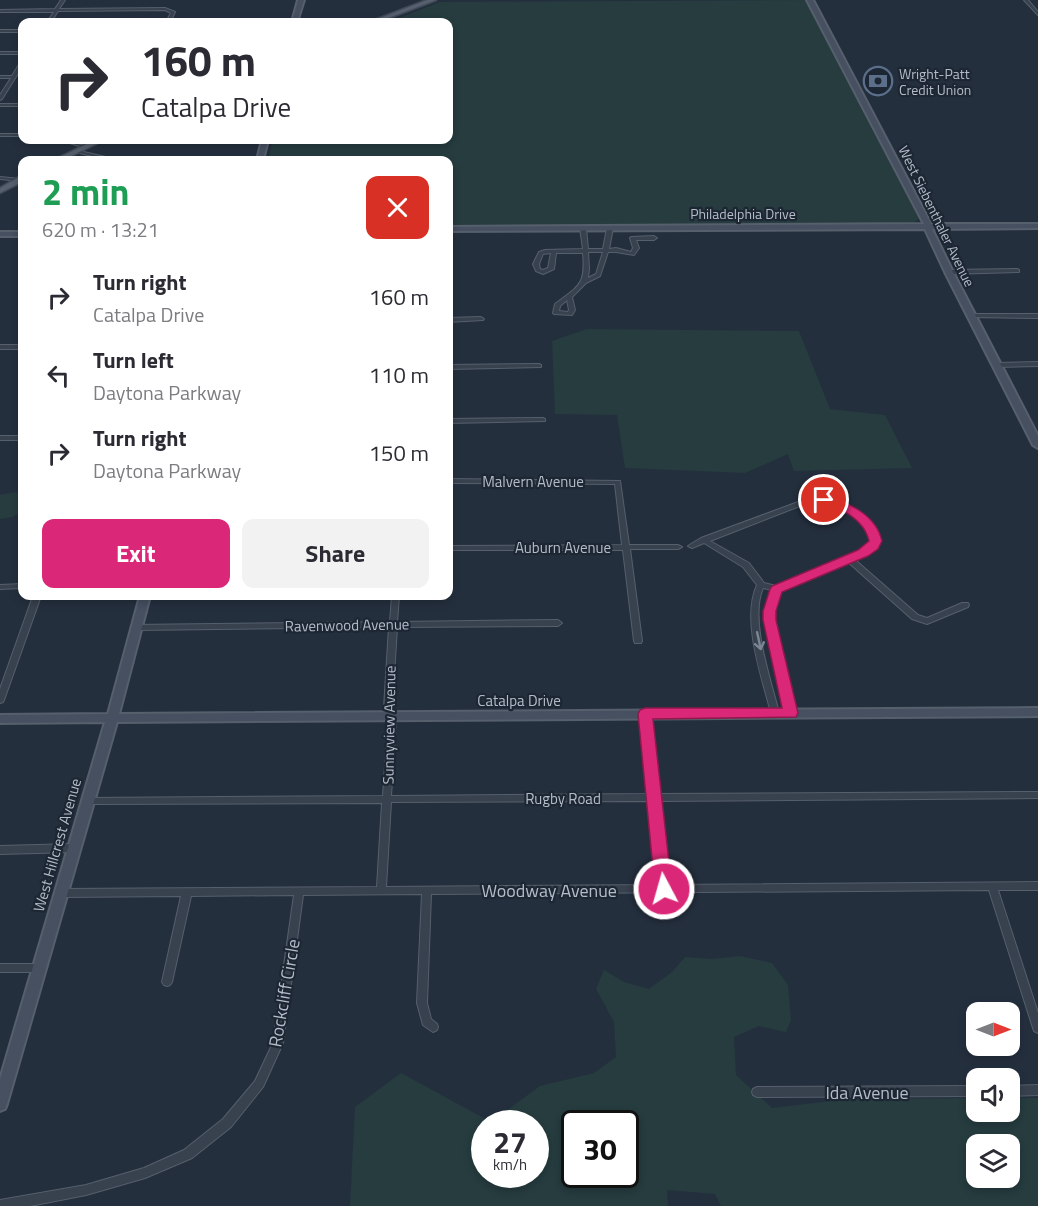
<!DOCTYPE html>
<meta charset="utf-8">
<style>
:root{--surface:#fff;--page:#f2f2f3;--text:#2b2b33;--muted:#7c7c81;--accent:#db2777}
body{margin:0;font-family:"Titillium Web",sans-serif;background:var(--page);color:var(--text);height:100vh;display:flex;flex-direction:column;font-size:22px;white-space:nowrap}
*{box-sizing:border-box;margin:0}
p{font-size:20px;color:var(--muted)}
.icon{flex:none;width:33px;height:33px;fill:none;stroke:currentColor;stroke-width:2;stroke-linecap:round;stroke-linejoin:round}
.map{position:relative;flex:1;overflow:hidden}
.panel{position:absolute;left:18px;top:156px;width:435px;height:444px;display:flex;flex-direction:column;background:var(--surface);border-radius:12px;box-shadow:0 3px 9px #0003}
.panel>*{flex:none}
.hud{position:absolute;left:18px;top:18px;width:435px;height:126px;border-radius:12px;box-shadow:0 3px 9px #0003;background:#fff;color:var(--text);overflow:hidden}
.needle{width:39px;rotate:90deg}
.fabs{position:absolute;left:966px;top:1002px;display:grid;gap:12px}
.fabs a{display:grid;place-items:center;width:54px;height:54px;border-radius:12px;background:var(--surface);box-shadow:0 3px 9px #0003;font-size:30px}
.speed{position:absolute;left:471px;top:1110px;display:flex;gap:12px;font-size:30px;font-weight:700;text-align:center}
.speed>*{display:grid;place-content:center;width:78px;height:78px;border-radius:50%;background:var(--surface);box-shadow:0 3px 9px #0003;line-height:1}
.speed small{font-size:15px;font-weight:400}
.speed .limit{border:3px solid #111;border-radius:9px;background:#fff;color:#111}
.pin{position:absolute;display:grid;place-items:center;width:51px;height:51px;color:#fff;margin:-26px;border:3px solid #fff;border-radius:50%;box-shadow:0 2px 6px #0007}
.me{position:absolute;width:66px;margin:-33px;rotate:354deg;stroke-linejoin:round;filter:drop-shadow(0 0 4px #0008)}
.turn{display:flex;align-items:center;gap:21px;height:126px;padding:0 24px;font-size:27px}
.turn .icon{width:78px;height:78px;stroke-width:2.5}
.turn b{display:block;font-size:42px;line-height:51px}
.round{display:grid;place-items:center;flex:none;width:63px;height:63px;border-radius:12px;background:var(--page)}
.headline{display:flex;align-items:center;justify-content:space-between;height:102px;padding:0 24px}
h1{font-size:36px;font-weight:700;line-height:45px;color:#1e9e55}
.primary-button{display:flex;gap:12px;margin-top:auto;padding:12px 24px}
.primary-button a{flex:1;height:69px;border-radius:12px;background:var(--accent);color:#fff;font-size:24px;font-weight:700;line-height:69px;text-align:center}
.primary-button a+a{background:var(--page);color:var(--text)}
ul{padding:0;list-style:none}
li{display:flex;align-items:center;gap:18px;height:78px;padding:0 24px}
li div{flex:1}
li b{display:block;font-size:22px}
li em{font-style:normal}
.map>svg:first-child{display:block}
</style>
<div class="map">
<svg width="1038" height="1206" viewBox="0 0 1038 1206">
<rect width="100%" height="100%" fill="#242f3e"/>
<g fill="#263c3f" fill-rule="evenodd">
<path d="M806,0L919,219L913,223L449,226L448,160H268L273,140H448V22H389L440,2Z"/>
<path d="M587,329L799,331L830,409L885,415L912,468L794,471L788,454L745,473L625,468L617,415L555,414L552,341Z"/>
<path d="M15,492L22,494V512L12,517L0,519V495Z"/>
<path d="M740,956L772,963L788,985L791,1020L786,1032L759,1026L734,1037L736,1075L772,1108L849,1099L976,1098V1112H1010V1098H1038V1206H721L715,1194L667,1190L668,1206H350L355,1107L401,1073L491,1122L540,1086L594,1073L616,1057L614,1022L596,989L604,970L624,982L649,989L672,972L685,957L711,959ZM484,1124H536V1174H484ZM574,1124H626V1174H574ZM976,1144H1010V1178H976Z"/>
</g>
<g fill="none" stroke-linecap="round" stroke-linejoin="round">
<g stroke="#565f6c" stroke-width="2">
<g id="street">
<path d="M61,0H65L59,9L165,8L175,12L170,22H166L171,13L165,10L58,11L51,22H47L54,12H0V10L55,9Z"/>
<path d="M1024,0H1028L1038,12V15Z"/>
<rect x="0" y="30" width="22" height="2"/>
<rect x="0" y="52" width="22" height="2"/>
<path d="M20,63H22V67L2,99L0,100V95L11,78H0V76H12Z"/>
<rect x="0" y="104" width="22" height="2"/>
<rect x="0" y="134" width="22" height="2"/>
<path d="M60,140H65L88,147L86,148Z"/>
<path d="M75,150L110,158H260L262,159L260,160H110L75,152Z"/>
<path d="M0,177L20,179L22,180L20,181L0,179Z"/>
<path d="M583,226L586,228L588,249H603L607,228L610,226L613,228L609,249L616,248L631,252L633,248L630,238L631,237L654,236L657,238L654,240H636L639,248L634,255L616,252H608L600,276L586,283L572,297L575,310L572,315L554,314L553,313L555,304C579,286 586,285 583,253H556L554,269L543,274L536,271L533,264L539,252L545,250L583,249L580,228ZM588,252H603L596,274L588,278L589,269ZM551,253L548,268L543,270L540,269L539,264L543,254ZM567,300L569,310L568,312L559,311L560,306Z"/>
<path d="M1017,269L1019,270V272L949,274L946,272L949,270Z"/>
<path d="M971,314H1038V318L969,317L968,316Z"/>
<path d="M481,317L484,319L483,320L448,322V318Z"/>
<rect x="0" y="345" width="22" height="4"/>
<path d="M1038,362V366L997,367L994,365L997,363Z"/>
<path d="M539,364L541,365V367L448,369V365Z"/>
<path d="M543,418L545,419V421L448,423V419Z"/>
<rect x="0" y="436" width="22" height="4"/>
<path d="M448,479L620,481L629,545H678L682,547L678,549H630L642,641L641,643H635L634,641L623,550H448V546L622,545L615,484L448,483Z"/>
<path d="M809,498C819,498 828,499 838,502C852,507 892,528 875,547C869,553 862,556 854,559L918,615L927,618L962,603H968L969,605L968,607L927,624L912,619L848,562L780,590L774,611L773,620L795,713L794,715H788L787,713L765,620L766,611L773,590L763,588C749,619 771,680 779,713L778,715H772L771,713C762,677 741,620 757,585L743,567L704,543L692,548L688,546L701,538ZM810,502C818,502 826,503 834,506C846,510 885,530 867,546C861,552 853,555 845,556L844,558L776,586L764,583L749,563L710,541Z"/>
<path d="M22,584V588L0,589V585Z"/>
<path d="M33,596H41L4,700L3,702L0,703V689Z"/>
<path d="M392,596H399L397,622L558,620L562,623L558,626L397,627L392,708L396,721L391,796L649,794L641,714L642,712H648L649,714L658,794L1038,792V798L659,801L668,885L1038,882V890H998L1038,1013V1033L1034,1031L1033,1028L989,890L431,894L427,1003L431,1019L437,1024L438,1027L437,1030L433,1032L423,1025L417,1003L422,894L303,895L283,1043L263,1087L231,1127L192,1158L145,1178L86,1195L30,1206H0V1200L86,1185L144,1168L184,1150L223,1119L255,1081L273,1043L294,895L191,896L172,982L170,985L167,986L164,985L162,982L181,896L61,897L58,896L56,893L58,890L61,889L377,887L382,803L88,804L85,803L84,801L85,799L88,798L383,796L388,721L384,708L389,627L136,630L132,627L133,625L390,622ZM650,801L659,885L386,887L391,802Z"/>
<path d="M74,844L77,845L78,848L77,851L74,852L0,854V846Z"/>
<path d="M0,964H39L42,965L44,968L42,971L39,972H0Z"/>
<path d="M1038,1085V1095L1010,1096V1086Z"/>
<path d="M976,1086V1096L757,1097L753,1095L752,1092L753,1089L757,1087Z"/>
</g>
</g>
<g stroke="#565f6c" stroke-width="4">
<g id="secondary">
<path d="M298,0H304L297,22H292Z"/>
<path d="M807,0H813L931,224H1038V228L932,229L953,272L1038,436V448L1033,445L945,272L925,229L448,231V227L924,224Z"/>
<path d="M262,140H268L263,160H257Z"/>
<rect x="0" y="232" width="22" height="4"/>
<path d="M140,596H150L119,714L1038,708V716L117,722L7,1104L5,1109L0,1111V1079L105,722L0,723V715L108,714Z"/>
</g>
</g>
<g stroke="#414a57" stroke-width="3">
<g id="primary">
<path d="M427,0H436L378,22H370Z"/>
<path d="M95,140H104L63,160H54Z"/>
<path d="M19,177H22V182L0,193V188Z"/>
</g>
</g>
<use href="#street" fill="#38414e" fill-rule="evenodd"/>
<use href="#secondary" fill="#465061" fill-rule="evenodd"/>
<use href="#primary" fill="#56606e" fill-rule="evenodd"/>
</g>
<defs><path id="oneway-shaft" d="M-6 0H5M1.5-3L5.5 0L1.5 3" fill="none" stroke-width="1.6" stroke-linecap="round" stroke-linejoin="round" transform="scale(1.5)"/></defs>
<use stroke="#7c8592" href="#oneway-shaft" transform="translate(759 641) rotate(78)"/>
<path fill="#db2777" stroke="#8e194d" stroke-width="1.5" d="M824,496C849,502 876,515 882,541L878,549L868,556L782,592L776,611V620L798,713L796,717L653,719L672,889L670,893L664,896L658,893L655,889L638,714L640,710L645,708H782L763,620V611L770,589L772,586L858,550L869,541C864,519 841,508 820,502L818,500L820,497Z"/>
<defs>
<g id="bank-ring" transform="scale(1.5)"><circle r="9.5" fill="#1d2633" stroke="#5c6f8a" stroke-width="1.5"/><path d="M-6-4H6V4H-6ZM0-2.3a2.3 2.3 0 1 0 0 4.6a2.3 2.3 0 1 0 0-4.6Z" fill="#5c6f8a"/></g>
</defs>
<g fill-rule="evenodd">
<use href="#bank-ring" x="878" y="81"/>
</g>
<g text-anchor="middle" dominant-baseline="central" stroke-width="4.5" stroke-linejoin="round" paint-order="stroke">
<g font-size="14" fill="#b4bcc9" stroke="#1d2633" text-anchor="start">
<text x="899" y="73">Wright-Patt<tspan x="899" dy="16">Credit Union</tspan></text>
</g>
<g font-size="14" fill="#b4bcc9" stroke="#1d2633">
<text x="743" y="213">Philadelphia Drive</text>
<text transform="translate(937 216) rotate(64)">West Siebenthaler Avenue</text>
</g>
<g font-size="15" fill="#b4bcc9" stroke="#1d2633">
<text x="533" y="481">Malvern Avenue</text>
<text x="563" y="547">Auburn Avenue</text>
<text transform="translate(347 625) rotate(-1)">Ravenwood Avenue</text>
<text x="519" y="700">Catalpa Drive</text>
<text transform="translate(389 725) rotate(-89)">Sunnyview Avenue</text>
<text x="563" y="798">Rugby Road</text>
<text transform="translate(57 845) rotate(-74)">West Hillcrest Avenue</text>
</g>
<g font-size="18" fill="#b4bcc9" stroke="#1d2633">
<text x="549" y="890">Woodway Avenue</text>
<text transform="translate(284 993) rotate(-80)">Rockcliff Circle</text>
<text x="867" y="1092">Ida Avenue</text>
</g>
</g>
</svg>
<div class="fabs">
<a><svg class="needle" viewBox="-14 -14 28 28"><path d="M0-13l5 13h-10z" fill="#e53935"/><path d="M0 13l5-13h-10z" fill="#7c7c81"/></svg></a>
<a><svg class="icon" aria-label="sound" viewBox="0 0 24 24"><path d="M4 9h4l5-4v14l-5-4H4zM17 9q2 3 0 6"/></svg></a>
<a><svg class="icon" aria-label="layers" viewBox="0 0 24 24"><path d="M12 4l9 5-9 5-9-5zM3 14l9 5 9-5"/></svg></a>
</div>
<div class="speed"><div>27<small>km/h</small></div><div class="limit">30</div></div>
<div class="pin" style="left:824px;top:500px;background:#d93025"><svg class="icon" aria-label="arrive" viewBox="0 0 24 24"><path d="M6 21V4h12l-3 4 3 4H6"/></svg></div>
<svg class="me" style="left:664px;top:889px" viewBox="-20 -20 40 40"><circle r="17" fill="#db2777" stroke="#fff" stroke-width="3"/><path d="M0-11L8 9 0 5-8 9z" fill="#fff"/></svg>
<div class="hud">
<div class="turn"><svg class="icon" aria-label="right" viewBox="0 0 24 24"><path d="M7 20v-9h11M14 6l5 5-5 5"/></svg><div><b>160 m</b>Catalpa Drive</div></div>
</div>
<section class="panel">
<div class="headline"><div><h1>2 min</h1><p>620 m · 13:21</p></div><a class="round" style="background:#d93025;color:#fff"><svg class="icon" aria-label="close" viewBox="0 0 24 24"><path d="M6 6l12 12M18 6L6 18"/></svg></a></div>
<ul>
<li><svg class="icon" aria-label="right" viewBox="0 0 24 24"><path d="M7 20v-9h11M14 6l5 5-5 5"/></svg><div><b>Turn right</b><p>Catalpa Drive</p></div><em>160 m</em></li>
<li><svg class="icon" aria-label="left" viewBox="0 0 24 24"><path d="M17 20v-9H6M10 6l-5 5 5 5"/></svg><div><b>Turn left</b><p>Daytona Parkway</p></div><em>110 m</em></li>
<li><svg class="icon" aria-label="right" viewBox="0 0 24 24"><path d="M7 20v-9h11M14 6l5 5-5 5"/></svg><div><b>Turn right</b><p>Daytona Parkway</p></div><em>150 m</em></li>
</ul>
<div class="primary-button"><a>Exit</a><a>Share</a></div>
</section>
</div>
